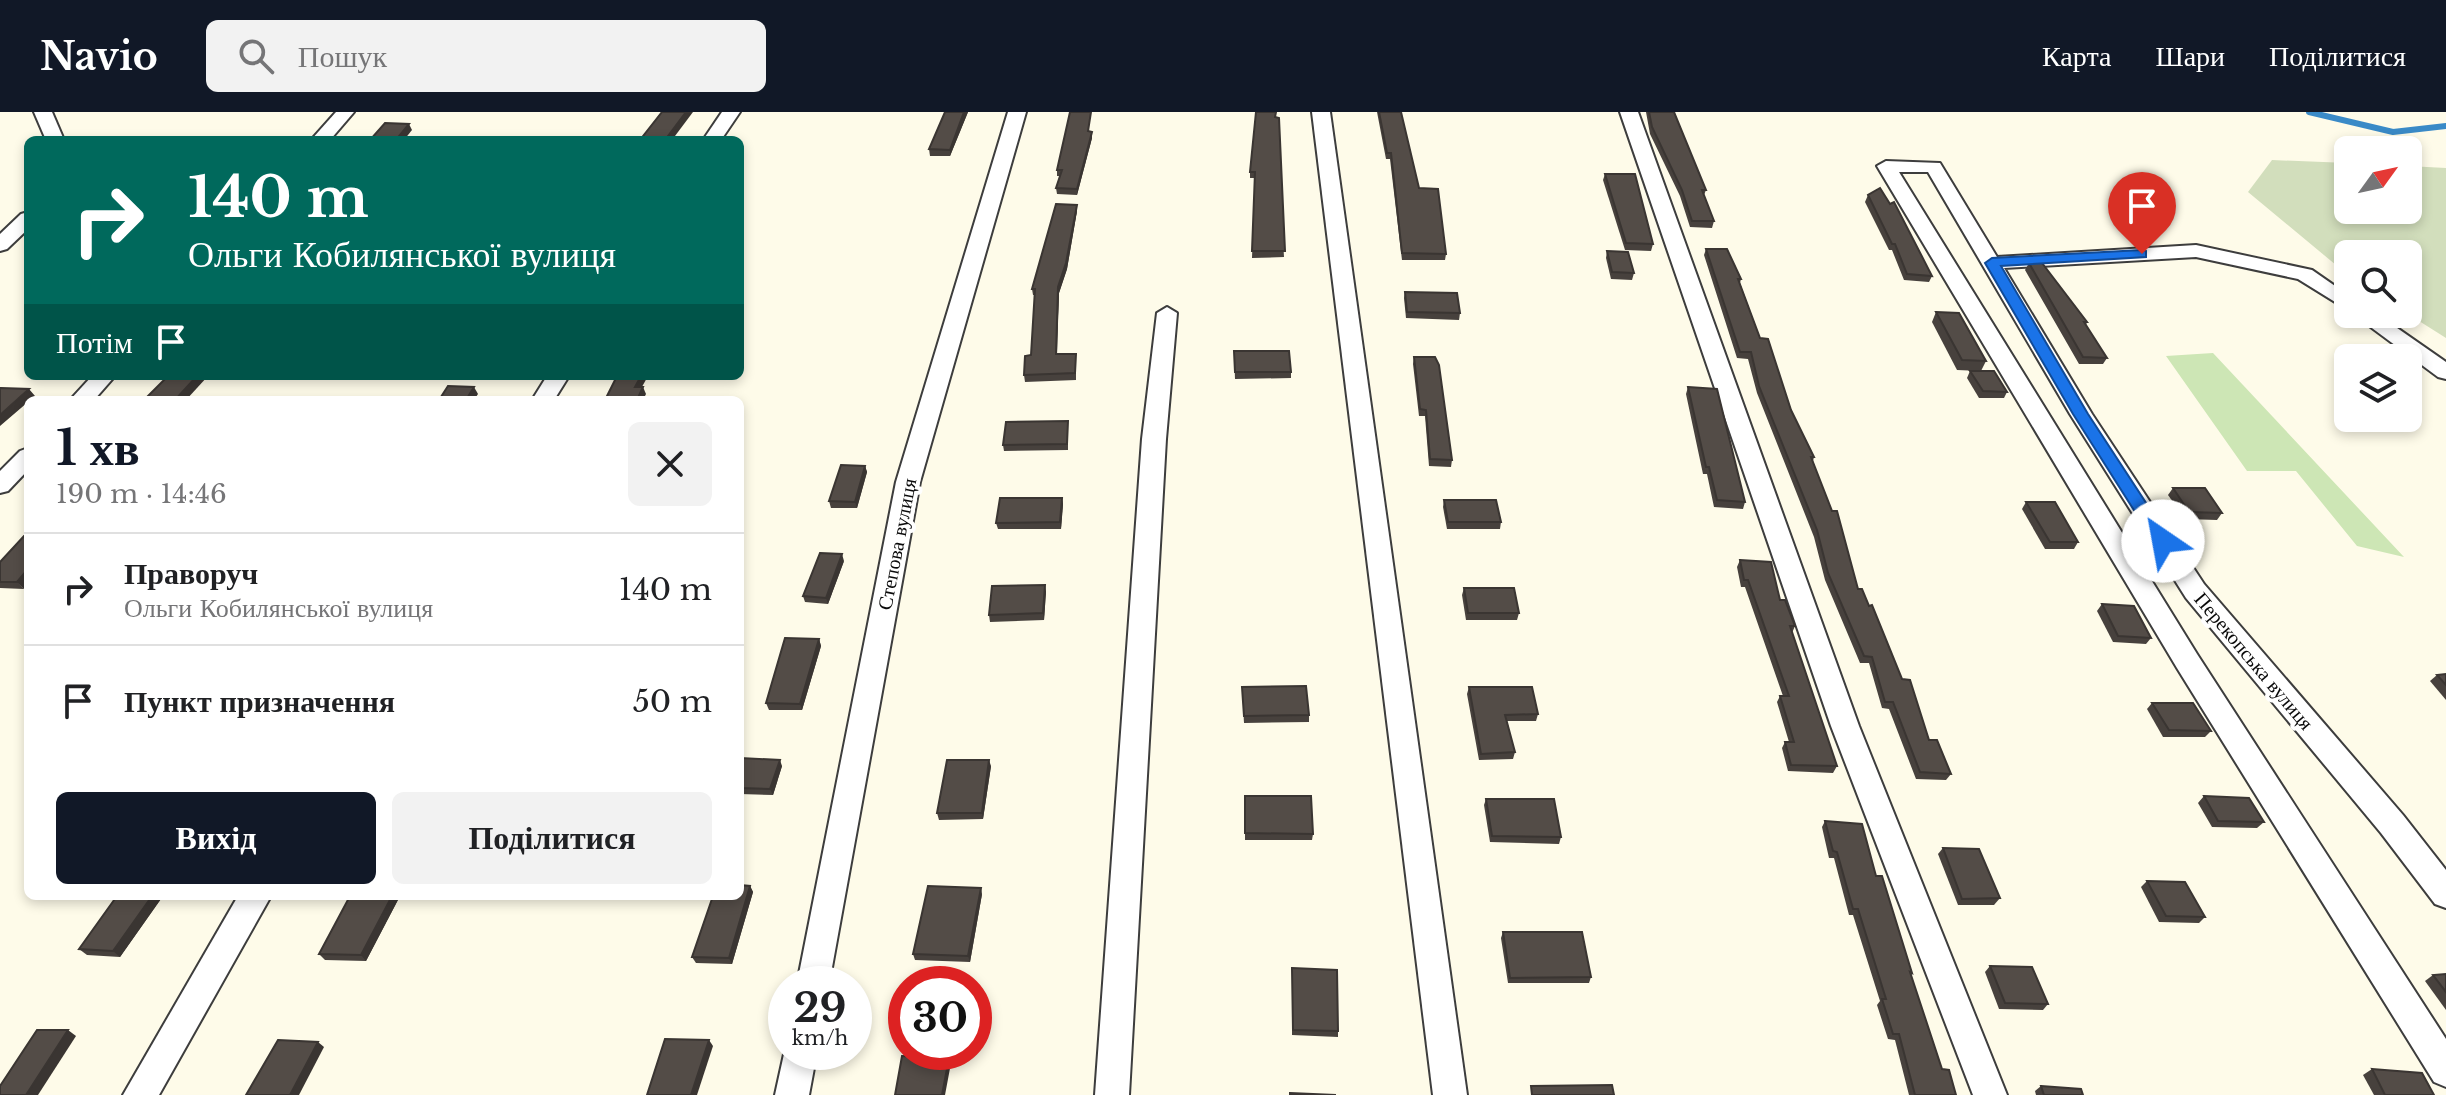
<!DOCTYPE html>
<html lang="uk">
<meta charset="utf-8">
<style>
:root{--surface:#fff;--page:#f2f2f2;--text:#202124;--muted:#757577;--line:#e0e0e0;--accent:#111827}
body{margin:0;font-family:"Libre Baskerville",serif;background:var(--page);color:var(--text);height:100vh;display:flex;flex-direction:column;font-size:30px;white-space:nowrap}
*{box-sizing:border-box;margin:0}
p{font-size:26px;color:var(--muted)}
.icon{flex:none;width:44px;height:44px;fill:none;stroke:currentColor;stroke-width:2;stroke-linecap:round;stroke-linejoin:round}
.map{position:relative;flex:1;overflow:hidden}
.sheet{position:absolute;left:24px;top:284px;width:720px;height:504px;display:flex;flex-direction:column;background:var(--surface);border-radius:12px;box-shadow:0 4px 12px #0003}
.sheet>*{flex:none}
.hud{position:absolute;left:24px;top:24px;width:720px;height:244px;border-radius:12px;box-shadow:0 4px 12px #0003;background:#00695c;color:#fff;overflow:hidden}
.needle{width:52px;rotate:57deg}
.tools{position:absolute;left:2334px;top:24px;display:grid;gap:16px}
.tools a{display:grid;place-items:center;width:88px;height:88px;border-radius:12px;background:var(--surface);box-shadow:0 4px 12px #0003;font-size:40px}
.speed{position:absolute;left:768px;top:854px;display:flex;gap:16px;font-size:40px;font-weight:700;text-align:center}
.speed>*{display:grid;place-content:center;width:104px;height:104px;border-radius:50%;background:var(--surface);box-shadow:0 4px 12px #0003;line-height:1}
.speed small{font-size:20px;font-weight:400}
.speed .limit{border:12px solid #d22;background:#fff;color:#111}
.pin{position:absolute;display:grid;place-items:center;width:68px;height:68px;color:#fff;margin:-82px -34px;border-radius:50% 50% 50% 0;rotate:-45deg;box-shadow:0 0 8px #0007}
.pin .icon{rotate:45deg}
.me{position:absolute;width:88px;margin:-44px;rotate:327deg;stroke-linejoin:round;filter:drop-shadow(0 0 6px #0008)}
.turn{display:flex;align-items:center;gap:28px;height:168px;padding:0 32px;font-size:36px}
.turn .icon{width:104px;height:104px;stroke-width:2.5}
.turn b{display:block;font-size:56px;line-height:68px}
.then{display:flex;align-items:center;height:76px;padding:0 32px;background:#0003;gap:16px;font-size:30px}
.round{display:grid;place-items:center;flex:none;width:84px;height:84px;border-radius:12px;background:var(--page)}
.summary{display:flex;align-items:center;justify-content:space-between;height:136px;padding:0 32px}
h1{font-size:48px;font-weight:800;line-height:60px;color:var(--accent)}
.cta{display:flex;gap:16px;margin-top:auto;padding:16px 32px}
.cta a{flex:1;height:92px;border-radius:12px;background:var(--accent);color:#fff;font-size:32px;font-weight:800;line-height:92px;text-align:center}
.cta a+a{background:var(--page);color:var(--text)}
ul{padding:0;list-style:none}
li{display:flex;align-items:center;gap:24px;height:112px;padding:0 32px;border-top:2px solid var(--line)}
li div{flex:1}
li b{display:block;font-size:30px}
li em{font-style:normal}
header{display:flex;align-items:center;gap:48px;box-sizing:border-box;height:112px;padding:0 40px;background:var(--accent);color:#fff}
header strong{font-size:38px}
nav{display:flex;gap:44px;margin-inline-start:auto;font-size:28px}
.search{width:560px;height:72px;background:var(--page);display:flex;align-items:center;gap:20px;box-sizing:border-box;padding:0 28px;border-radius:12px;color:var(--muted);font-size:30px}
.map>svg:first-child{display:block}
</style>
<header>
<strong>Navio</strong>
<div class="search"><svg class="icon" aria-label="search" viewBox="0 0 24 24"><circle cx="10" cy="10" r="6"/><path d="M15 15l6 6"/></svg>Пошук</div>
<nav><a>Карта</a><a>Шари</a><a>Поділитися</a></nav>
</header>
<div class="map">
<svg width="2446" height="983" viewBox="0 0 2446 983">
<rect width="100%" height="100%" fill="#fefbe9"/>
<path fill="#cde6b5" d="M2213,241L2404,445L2357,434L2296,359H2247L2166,244Z"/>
<path fill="#d2debc" d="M2272,48L2348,51V98H2408V54L2446,56V226L2408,202V142H2348V163L2248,80Z"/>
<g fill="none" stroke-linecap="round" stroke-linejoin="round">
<path stroke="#3a8ac7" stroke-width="6" d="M2309,0L2393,20L2446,14"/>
<g stroke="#3d3d3d" stroke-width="4">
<g id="minor">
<path d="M34,0H52L64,28H46Z"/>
<path d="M336,0H354L330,28H311Z"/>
<path d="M722,0H740L721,28H703Z"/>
<path d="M1008,0H1026L920,370L829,872H797L896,370Z"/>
<path d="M1312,0H1330L1467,983H1433Z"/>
<path d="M1620,0H1638L1859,614L2007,983H1973L1831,614Z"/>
<path d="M1886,49L1940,51L1997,145L2196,133L2312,158L2348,183V198L2298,167L2196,145L2004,156L2092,302L2204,472L2403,703L2446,758V796L2435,792L2381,721L2186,486L2070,302L1928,60H1899L2197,542L2446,927V975L2434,970L2177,556L1877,54Z"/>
<path d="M28,100V117L7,137L0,139V122L21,102Z"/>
<path d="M1167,195L1177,201L1166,327L1129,983H1095L1142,327L1157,201Z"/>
<path d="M2353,202H2377L2446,250V267L2438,265Z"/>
<path d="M92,264H115L94,288H70Z"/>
<path d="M547,264H569L554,288H532Z"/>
<path d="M28,336V358L8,379L0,381V359L20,339Z"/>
<path d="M238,784H271L159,983H123Z"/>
<path d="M786,933V940H817L809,983H775Z"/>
</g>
</g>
<use href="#minor" fill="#fff" fill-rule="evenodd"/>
</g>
<g fill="#47413d">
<path d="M945,0H968L950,44H930L929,37Z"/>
<path d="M1377,0H1401L1419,76L1446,142L1445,148H1402L1390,47H1386Z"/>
<path d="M1646,0H1674L1706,78L1704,83L1714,109L1712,116L1690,115L1680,84L1650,22Z"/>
<path d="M1276,5L1284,145L1252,146L1255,66H1250V60Z"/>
<path d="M1089,19L1092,26L1077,83L1057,82L1056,76L1060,64H1057V58Z"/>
<path d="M1605,62L1653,132L1651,139L1625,138L1603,68Z"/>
<path d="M1868,83L1932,164L1929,170L1904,168L1892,138H1889L1865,90Z"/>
<path d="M1077,99L1067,157L1059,181L1057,242H1076V268L1025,270L1024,263L1031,243L1035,183H1033L1032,177Z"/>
<path d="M1706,137L1741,167L1740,171L1760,226L1791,298L1814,345L1813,349L1858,477L1902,567L1929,628L1951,662L1946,668L1916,667L1889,597L1882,596L1869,551H1860L1825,468L1814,425L1757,281L1748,247L1737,246L1704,143Z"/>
<path d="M1607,139L1634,161L1632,168L1611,167L1606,146Z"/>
<path d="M2029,151L2087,210L2086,213L2107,246L2103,252H2079L2025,158Z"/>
<path d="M1405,180L1460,201L1459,208L1406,206L1404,186Z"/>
<path d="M1936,200L1986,249L1981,259L1957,258L1932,210Z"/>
<path d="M1234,239L1291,260V266L1235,267Z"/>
<path d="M1414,245L1452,348L1451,355L1429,354L1425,304H1419L1413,252Z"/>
<path d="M1970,259L2007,280L2004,286H1979L1967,266Z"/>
<path d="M1688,275L1745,390L1743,397L1714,395L1707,362H1703L1686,282Z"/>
<path d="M1068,309V338L1004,339L1003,333Z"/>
<path d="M865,354L867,360L857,396H831L829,389Z"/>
<path d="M2173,376L2222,401L2217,408L2185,407L2168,383Z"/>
<path d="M1062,386L1063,392L1061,417H998L996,411Z"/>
<path d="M1444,388L1501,410L1500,417H1447L1443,395Z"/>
<path d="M2026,390L2078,430L2074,437H2045L2022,397Z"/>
<path d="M1740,448L1780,488L1795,514L1792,521L1837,654L1833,661L1788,659L1782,636L1785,630H1789L1777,590L1780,584H1783L1745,475H1741L1737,455Z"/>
<path d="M844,449L828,492L805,490L803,484Z"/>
<path d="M0,450L24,477L0,476Z"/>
<path d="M1464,476L1519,501L1517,508H1466L1462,483Z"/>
<path d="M1046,479L1044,508L990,510L989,503Z"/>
<path d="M2102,492L2151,526L2146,532L2113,530L2097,499Z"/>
<path d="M819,527L821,534L802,598H769L766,591Z"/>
<path d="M2446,562V588L2430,569L2437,563Z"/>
<path d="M1242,575L1309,603V610L1244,611Z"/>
<path d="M1469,575L1538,602L1536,609H1507L1515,640L1513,647L1479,648L1467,582Z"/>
<path d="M2152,591L2211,619L2205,625H2163L2147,597Z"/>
<path d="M740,646L782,654L773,683L740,682Z"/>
<path d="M991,654L983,707L939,708L937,701Z"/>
<path d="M1245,684L1313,722L1312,728H1245Z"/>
<path d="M2204,684L2264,710L2257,716L2212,715L2198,691Z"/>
<path d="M1486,687L1561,725L1559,732L1490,730L1484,693Z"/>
<path d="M1825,709L1876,764L1912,861L1911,863L1942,957L1956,983H1909L1895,928L1888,927L1877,893L1880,889L1853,803H1849L1834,746H1829L1822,715Z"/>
<path d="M1943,736L2000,786L1994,793H1958L1938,742Z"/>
<path d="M2147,769L2205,805L2199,811L2159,810L2141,775Z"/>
<path d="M750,774L753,780L732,852L696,851L692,845Z"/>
<path d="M982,782L970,850L915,848L913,842Z"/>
<path d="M117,784H163L120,845L87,843L79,837Z"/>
<path d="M350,784H400L366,849L325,848L319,842Z"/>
<path d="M1503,820L1591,865L1589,871H1508L1501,826Z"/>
<path d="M1990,854L2048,892L2043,898L1999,897L1985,860Z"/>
<path d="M1292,862L1338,919V925L1292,923Z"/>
<path d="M2446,862V898L2425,869L2433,863Z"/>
<path d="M2372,957L2434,983H2374L2363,963Z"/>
<path d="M2041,974L2083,983H2036L2035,979Z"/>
</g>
<g fill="#3a3532">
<path d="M686,0H693L672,28H665Z"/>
<path d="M964,0H968L950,44V38Z"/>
<path d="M409,12L412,18L404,28H396Z"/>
<path d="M1092,20V26L1077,83V77Z"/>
<path d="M1077,93V99L1067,157L1059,181L1056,249L1058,175Z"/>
<path d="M197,264H208L186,288H175Z"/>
<path d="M641,264H648L638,282L635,275Z"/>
<path d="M474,275L478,282L474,288H466Z"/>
<path d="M643,275L646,282L643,288H637Z"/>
<path d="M29,277L35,284L30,288H28V290L0,314V303Z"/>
<path d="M865,354L867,360L857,396L855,390Z"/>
<path d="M1062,386L1063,392L1061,417L1060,410Z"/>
<path d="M842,442L844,449L828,492L826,486Z"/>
<path d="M28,457V471L24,477L17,470Z"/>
<path d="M1045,473L1046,479L1044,508L1043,501Z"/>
<path d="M819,527L821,534L802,598L800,592Z"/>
<path d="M780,648L782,654L773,683L770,677Z"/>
<path d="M989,648L991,654L983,707L982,701Z"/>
<path d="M750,774L753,780L732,852L729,846Z"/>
<path d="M981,776L982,782L970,850L968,844Z"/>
<path d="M152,784H163L120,845L113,839Z"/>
<path d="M392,784H400L366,849L361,843Z"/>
<path d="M68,918L76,924L38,983H26Z"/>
<path d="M709,928L713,934L697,983H691Z"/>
<path d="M318,930L324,935L299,983H290Z"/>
<path d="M949,946L951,951L945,983H942Z"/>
</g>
<g fill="#534c47" stroke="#3a3532" stroke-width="2">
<path d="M662,0H686L665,28H640Z"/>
<path d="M945,0H964L950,38L929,37Z"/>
<path d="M1070,0H1091L1088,19L1092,20L1077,77L1056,76L1062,58H1057Z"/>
<path d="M1256,0H1276L1275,5L1279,6L1285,139H1252L1255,60H1250Z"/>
<path d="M1379,0H1401L1419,76L1438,77L1446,142L1402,141L1391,41H1387Z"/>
<path d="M1649,0H1674L1706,78H1702L1714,109H1692L1682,78L1652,15Z"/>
<path d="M385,11L409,12L396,28H370Z"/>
<path d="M1605,62H1635L1653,132L1626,131Z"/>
<path d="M1880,76L1890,92L1894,90L1932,164L1907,162L1895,132H1892L1868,83Z"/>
<path d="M1056,92L1077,93L1066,151L1058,175L1056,242H1076L1075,261L1024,263L1025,244L1031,243L1035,177H1032Z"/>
<path d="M1706,137H1727L1741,167H1738L1760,226L1768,227L1791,298L1814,345H1811L1832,399H1837L1858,477H1862L1869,494L1872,493L1902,567L1910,568L1929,628H1937L1951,662L1920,660L1893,590H1885L1872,545L1864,544L1828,461L1817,418L1759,274L1751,240H1740Z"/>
<path d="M1607,139L1628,140L1634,161L1612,160Z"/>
<path d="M2029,151H2042L2087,210H2084L2107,246L2083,245Z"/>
<path d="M1405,180L1457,181L1460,201L1407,200Z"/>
<path d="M1936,200L1959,201L1986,249L1962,248Z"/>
<path d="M1234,239H1289L1291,260H1235Z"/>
<path d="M1414,245H1435L1439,253L1452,348L1430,347L1426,298L1420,297Z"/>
<path d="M1970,259H1994L2007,280L1983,279Z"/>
<path d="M168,264H197L175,288H144Z"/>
<path d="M617,264H641L635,275H643L637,288H605Z"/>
<path d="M448,274L474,275L466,288H439Z"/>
<path d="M1688,275L1717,277L1745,390L1717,388L1709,355H1706Z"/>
<path d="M0,276H1L29,277L0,303Z"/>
<path d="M1068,309L1067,332L1003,333L1006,310Z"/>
<path d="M841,353L865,354L855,390L829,389Z"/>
<path d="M2173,376H2205L2222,401L2189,400Z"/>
<path d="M1000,386H1062L1060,410L996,411Z"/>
<path d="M1444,388H1496L1501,410H1448Z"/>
<path d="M2026,390H2055L2078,430H2050Z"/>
<path d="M24,424H28V457L17,470H0V450Z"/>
<path d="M820,441L842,442L826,486L803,484Z"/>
<path d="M1740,448L1771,450L1780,488H1785L1795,514H1790L1837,654L1791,653L1785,630H1794L1780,584H1789L1748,468H1744Z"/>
<path d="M1045,473L1043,501L989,503L992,474Z"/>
<path d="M1464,476H1514L1519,501H1468Z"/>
<path d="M2102,492L2134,494L2151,526L2118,524Z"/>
<path d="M785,526L819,527L800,592L766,591Z"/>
<path d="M2446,562V573L2437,563Z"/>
<path d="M1306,574L1309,603L1244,604L1242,575Z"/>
<path d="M1469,575H1532L1538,602L1505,603L1515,640L1481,642Z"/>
<path d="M2152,591H2193L2211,619L2169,618Z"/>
<path d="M740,646L780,648L770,677L740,676Z"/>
<path d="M947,648H989L982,701H937Z"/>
<path d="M1245,684H1311L1313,722L1245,721Z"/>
<path d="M2204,684L2249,686L2264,710L2218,709Z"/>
<path d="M1486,687H1554L1561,725L1492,724Z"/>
<path d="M1825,709L1862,712L1876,764H1882L1912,861L1910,860L1942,957L1949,958L1956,983H1915L1899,922H1893L1882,887H1886L1858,797H1853L1837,740L1833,739Z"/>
<path d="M1943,736L1979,737L2000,786L1962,787Z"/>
<path d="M2147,769L2185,770L2205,805L2166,804Z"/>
<path d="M740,773L750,774L729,846L692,845L713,784H740Z"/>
<path d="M928,774L981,776L968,844L913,842Z"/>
<path d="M117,784H152L113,839L79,837Z"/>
<path d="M350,784H392L361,843L319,842Z"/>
<path d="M1503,820H1582L1591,865L1510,866Z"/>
<path d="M1990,854L2032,855L2048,892L2005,891Z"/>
<path d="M1292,856L1337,858L1338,919L1293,918Z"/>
<path d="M2446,862V880L2433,863Z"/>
<path d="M37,918H68L26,983H0V974Z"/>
<path d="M665,927L709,928L691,983H647Z"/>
<path d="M278,928L318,930L290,983H246Z"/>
<path d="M902,944L949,946L942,983H895Z"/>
<path d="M2372,957L2422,961L2434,983H2385Z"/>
<path d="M1612,973L1614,983H1532L1531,974Z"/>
<path d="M2041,974L2081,977L2083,983H2044Z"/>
<path d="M1290,981L1336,983H1290Z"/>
</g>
<path fill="#1a73e8" stroke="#114b97" stroke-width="2" d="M2142,138L2146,139V145L2001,154L2088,302L2171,429L2163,435L2156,433L2073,302L1985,151L1992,146Z"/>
<g text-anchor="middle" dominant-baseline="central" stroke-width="8" stroke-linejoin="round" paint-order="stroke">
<g font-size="20" fill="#0a0a0a" stroke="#fff">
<text transform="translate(897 432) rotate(-79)">Степова вулиця</text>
<text transform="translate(2254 549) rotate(50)">Перекопська вулиця</text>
</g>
</g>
</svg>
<div class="tools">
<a><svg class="needle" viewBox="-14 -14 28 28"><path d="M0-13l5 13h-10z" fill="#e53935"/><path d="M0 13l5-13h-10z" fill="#757577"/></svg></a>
<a><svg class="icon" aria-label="search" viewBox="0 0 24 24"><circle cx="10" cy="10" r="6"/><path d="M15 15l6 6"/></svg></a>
<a><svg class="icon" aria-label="layers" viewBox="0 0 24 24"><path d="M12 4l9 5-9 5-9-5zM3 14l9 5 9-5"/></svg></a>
</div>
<div class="speed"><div>29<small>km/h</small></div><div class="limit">30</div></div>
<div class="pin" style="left:2142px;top:142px;background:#d93025"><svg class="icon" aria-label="arrive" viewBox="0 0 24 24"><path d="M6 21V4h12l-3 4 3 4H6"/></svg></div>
<svg class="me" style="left:2163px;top:429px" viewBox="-20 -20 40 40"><circle r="19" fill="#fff"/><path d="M0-13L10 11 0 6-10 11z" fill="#1a73e8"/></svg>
<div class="hud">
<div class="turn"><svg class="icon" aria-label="right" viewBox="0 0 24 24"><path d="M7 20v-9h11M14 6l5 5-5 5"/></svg><div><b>140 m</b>Ольги Кобилянської вулиця</div></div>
<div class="then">Потім<svg class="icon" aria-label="arrive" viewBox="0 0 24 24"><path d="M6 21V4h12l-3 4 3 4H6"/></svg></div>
</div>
<section class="sheet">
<div class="summary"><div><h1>1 хв</h1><p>190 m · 14:46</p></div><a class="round"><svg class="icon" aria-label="close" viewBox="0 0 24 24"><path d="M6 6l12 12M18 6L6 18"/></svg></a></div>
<ul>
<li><svg class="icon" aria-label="right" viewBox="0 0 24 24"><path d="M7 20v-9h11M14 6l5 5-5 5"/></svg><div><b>Праворуч</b><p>Ольги Кобилянської вулиця</p></div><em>140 m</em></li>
<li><svg class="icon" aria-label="arrive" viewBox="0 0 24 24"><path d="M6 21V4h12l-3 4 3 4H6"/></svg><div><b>Пункт призначення</b></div><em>50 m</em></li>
</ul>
<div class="cta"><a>Вихід</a><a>Поділитися</a></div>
</section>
</div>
